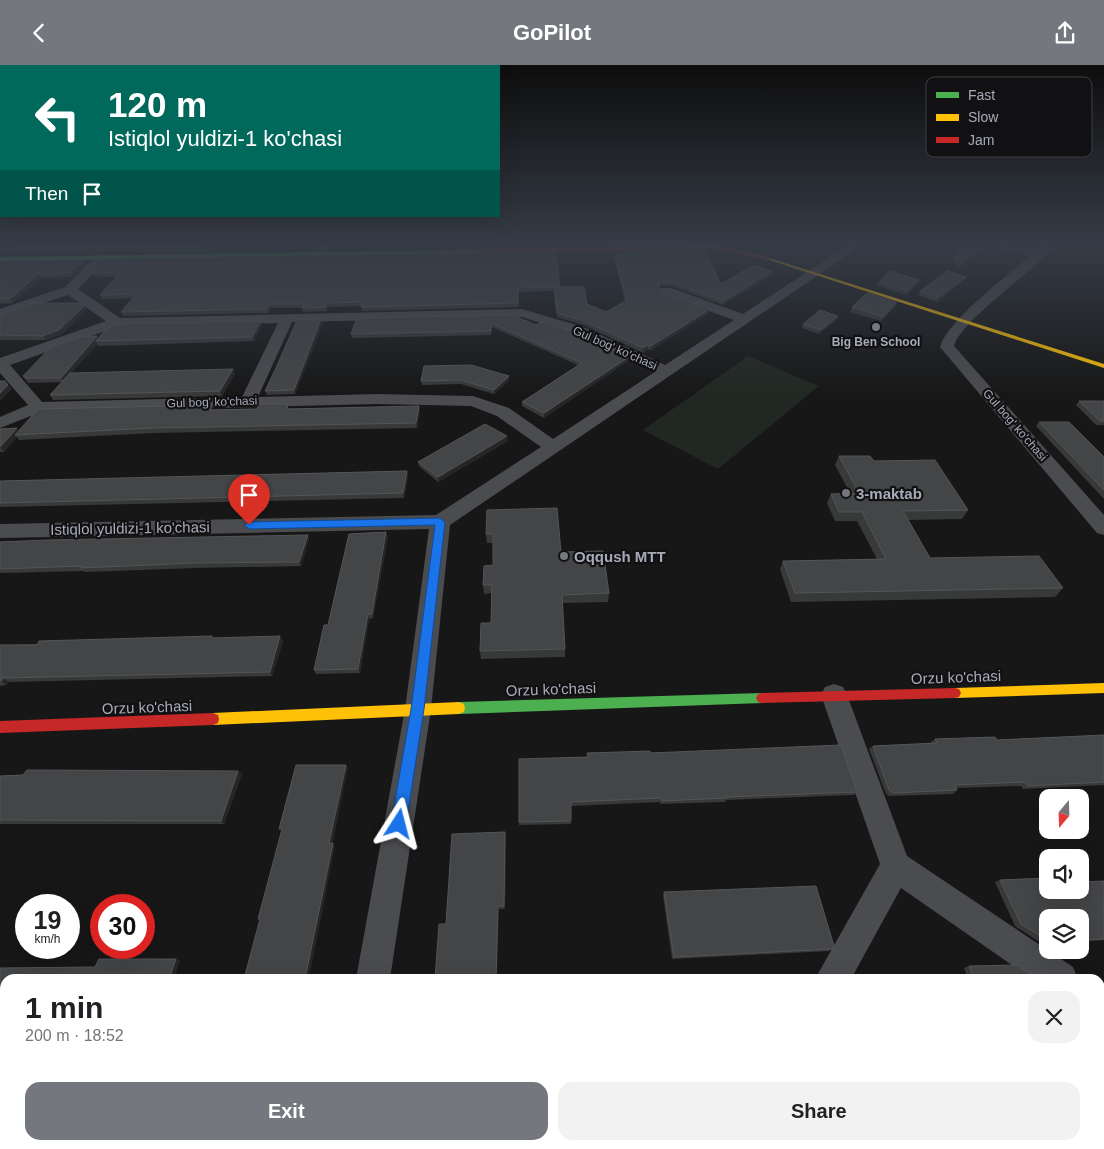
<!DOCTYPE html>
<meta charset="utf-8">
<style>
:root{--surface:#fff;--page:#f2f2f2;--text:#202124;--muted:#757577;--accent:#75777f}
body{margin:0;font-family:Helvetica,sans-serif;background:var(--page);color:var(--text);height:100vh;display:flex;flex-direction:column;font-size:19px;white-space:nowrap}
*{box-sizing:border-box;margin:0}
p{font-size:16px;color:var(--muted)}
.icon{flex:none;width:28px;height:28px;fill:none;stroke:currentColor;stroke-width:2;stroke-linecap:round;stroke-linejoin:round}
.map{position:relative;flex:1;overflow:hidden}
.sheet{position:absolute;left:0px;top:909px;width:1105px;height:176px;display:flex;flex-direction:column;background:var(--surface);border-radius:15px 15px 0 0;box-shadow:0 5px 20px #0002}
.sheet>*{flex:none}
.hud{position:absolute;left:0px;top:0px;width:500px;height:152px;box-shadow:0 5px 20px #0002;background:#00695c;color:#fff;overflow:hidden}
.needle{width:32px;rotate:199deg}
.fabs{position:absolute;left:1039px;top:724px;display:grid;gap:10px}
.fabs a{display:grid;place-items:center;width:50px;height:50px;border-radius:10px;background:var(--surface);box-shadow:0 5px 20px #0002;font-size:25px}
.speed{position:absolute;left:15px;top:829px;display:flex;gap:10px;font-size:25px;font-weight:700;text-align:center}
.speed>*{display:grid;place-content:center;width:65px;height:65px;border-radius:50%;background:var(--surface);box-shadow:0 5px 20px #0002;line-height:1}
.speed small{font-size:12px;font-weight:400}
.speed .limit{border:8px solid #d22;background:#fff;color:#111}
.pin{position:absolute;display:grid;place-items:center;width:42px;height:42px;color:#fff;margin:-51px -21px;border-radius:50% 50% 50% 0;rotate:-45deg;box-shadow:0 0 5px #0007}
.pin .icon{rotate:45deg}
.me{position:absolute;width:55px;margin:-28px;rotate:9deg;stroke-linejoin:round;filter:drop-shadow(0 0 4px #0008)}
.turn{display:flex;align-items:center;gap:18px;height:105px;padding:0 25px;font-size:22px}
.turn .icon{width:65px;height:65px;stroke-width:2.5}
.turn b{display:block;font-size:35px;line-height:42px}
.then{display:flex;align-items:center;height:48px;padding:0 25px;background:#0003;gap:10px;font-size:19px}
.round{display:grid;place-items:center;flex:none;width:52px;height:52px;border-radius:15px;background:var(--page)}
.head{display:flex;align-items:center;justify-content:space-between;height:85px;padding:0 25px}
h1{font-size:30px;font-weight:800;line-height:38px}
.action{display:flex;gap:10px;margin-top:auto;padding:10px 25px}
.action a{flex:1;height:58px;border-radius:15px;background:var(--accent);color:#fff;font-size:20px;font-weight:800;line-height:58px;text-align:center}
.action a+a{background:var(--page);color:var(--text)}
header{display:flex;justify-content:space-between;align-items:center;height:65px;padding:0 25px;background:var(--accent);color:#fff;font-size:22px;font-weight:800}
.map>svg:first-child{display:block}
</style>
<header><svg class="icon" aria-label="back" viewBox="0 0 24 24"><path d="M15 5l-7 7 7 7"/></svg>GoPilot<svg class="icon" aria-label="share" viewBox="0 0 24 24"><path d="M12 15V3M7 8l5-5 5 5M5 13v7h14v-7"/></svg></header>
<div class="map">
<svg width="1104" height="1084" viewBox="0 0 1104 1084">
<rect width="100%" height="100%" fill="#171717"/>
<path fill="#212722" d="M748,291L819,321L718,404L643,365Z"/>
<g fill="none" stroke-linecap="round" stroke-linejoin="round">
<g fill="#4b4c4f" fill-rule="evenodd">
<path d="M320,179H332L325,191L321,192L315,188Z"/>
<path d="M850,179H864L450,460L431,644L390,914H356L405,644L429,464L0,473V459L436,450L541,382L497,351L471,341L377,339L41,347L0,363V352L28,340L0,308V293L106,256L68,230L0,252V244L65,222L98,189H106L108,192L78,224L120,253L522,244L583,262L665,300L734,255L661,229L660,226L661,223H671L743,249ZM522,252L573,268L655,307L553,374L509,343L473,331L377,329L258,332L292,257ZM278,258L242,332L42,337L10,300L119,261Z"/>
<path d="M993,179H1012L1036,185L1043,179H1056C1036,205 961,255 954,281L1104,450V470L1097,468L940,282C946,257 1008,210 1030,191L995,181Z"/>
<path d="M834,619L843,622L847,630L907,791L1073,902L1078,914H1032L901,823L851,914H815L880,799L821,630L825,622Z"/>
<path d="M1100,923L1104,924V960L1100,959Z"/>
<rect x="0" y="1030" width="5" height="38"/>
<path d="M328,1080H366L365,1084H327Z"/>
<path d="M777,1080H815L816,1084H778Z"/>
</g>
<g fill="#4caf50" fill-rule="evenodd">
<path d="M482,185V187L480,188L0,196V192Z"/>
<path d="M762,628L766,629L768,633L766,637L762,638L459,649L454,647L453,643L454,639L459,637Z"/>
</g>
<g fill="#ffc107" fill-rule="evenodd">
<path d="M766,192L1104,299V303L766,194Z"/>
<path d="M1104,618V628L955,633L951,632L949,628L951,624L955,623Z"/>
<path d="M459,637L464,639L465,643L464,647L459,649L213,660L208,658L207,654L208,650L213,648Z"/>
</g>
<g fill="#c62828" fill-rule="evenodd">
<path d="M718,180L771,193L768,195L718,184L480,188L477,186L480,184Z"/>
<path d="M955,623L959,624L961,628L959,632L955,633L762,638L758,637L756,633L758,629L762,628Z"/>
<path d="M213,648L218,650L219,654L218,658L213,660L0,668V656Z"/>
</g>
</g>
<g fill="#383939">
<path d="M0,179H319L316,183L0,188Z"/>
<path d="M331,179H546L332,182Z"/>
<path d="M800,179H825L816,184Z"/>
<path d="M987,179L959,202L952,195L954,191Z"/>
<path d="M623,186L721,219L772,210L723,240L672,221H660L659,223L661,227L710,244L709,248L651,285L648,284L643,288L584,260L557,252L554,226L518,227L519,242L362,246L361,241L329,242L327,246L303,247L302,243H271L269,248L123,251L121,247L133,233L102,234L100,230L116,212L93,211L91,207L560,222L587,239L606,247L625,236L614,193V189H623Z"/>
<path d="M0,196L86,198L73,212L41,213L12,238L0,239Z"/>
<path d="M964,216L937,237L918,230L920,226Z"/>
<path d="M879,217L917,219L907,230L877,221Z"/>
<path d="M897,237L896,241L881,256L850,247L852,242Z"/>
<path d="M84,241L86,245L62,269L46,275H0V252Z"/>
<path d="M519,253L536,260L629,292L628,296L544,353L522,341V337L578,300L492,262L491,270L352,273L351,269Z"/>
<path d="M837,255L819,269L802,263L803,259Z"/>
<path d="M323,258L295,329L267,330L265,326Z"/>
<path d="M262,260L254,276L98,281L97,279L71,308L235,309L222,331L53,335L50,330L62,317L28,318L23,311L98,273Z"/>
<path d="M509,311V316L494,329L461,319L422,320L421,316Z"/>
<path d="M1079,336H1104V360H1096L1076,340Z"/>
<path d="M290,343V344L420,345L417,363L154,368L19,375L17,372L4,387H0V364L19,366L214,345Z"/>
<path d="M1039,357L1104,392V434L1036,361Z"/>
<path d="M508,376L438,417L419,401L418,397Z"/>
<path d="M839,391L874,396L968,445L962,454L908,455L930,493L1063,523L1055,532L791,537L780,504L783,496L877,494L857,456H835L827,438L831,429L850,428L835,400Z"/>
<path d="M407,406L408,411L404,433L0,442V416Z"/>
<path d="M487,445L561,487L609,528L608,537L562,538L565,584V592L481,594L480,586L491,558L492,528L484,529L483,520L493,500V478H487L486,469Z"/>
<path d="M386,467L388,472L373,553L369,554L360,608L316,609L314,605L328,560Z"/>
<path d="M309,474L301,501L195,503L85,507L83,506L0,508V477Z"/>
<path d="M280,571L283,576L272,611L9,617L6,620L0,621V580Z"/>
<path d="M1104,670V720L1023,724L1021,721L956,723L957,725L953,729L889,731L886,729L869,684L873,681L931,678V677L935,674L997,675Z"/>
<path d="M587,688H650L857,727L854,730L726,735L725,737L660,739V737L571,741V759L519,760V757L587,693Z"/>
<path d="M238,706L242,709L224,759H0V711Z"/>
<path d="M506,770L505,844H499L446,859Z"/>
<path d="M1000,815L1048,825L1104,816V875L1080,877V852H1048V878H1041L1015,861L995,817Z"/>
<path d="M664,827L832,884L829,886L672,894L663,830Z"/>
<path d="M969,901L1035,914H968L964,903Z"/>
<path d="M1100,1012H1104V1084H1097L1095,1080H1100Z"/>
<path d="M850,1080H925L926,1084H851Z"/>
</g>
<g fill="#262626">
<path d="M819,179H825L816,184L817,180Z"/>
<path d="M984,179H987L959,202L961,198Z"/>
<path d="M84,195L86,198L73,212L70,208Z"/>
<path d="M773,206L772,210L723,240L724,236Z"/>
<path d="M38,209L41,213L12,238L10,234Z"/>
<path d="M966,212L964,216L937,237L939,232Z"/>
<path d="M919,215L917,219L907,230L908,226Z"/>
<path d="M897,237L896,241L881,256L883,252Z"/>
<path d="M327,238L329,242L327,246L326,242Z"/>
<path d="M270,239L271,243L269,248L267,244Z"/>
<path d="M84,241L86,245L62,269L46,275L43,271Z"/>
<path d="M710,244L709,248L651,285V281Z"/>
<path d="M838,251L837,255L819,269L821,265Z"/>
<path d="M321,254L323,258L295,329L294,325Z"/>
<path d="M261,256L262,260L254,276L252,272Z"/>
<path d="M97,271L99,276H96L97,279L64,317L61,313Z"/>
<path d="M648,280V284L643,288V283Z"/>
<path d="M629,292L628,296L544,353V348Z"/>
<path d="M233,304L235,309L222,331L220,326Z"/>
<path d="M509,311V316L494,329V325Z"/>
<path d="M8,320L12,324L0,336V328Z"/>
<path d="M212,340L214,345L212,350L210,345Z"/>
<path d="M419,341L420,345L417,363L416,358Z"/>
<path d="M17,363L20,368L15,370L17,372L4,387L0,382Z"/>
<path d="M507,371L508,376L438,417V412Z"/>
<path d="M407,406L408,411L404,433L403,428Z"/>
<path d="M386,467L388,472L373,553L372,549Z"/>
<path d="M308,470L309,474L301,501L299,497Z"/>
<path d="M368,549L369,554L360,608L358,604Z"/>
<path d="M280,571L283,576L272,611L270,607Z"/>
<path d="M3,613L9,617L6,620L1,616Z"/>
<path d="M346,700L348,703L332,781L329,778Z"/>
<path d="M238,706L242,709L224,759L221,756Z"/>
<path d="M505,767L506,770L505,844L504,841Z"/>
<path d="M333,778L335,781L309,914H305Z"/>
<path d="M498,841L499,844L497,914H496Z"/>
<path d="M176,894L180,896L174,914H169Z"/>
</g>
<g fill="#444547" stroke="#545558">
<path d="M0,179H315L0,184Z"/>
<path d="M966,179H984L961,198L954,191Z"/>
<path d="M704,184L721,219L753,200L773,206L724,236L672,217H660L659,223L661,227L710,244L651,281L648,280L643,283L584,256L557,248L554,222H560L518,223V238L361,242L362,237L327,238L326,242L302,243L304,239H270L267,244L121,247L136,229L100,230L120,208L91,207L103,194L556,187L560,222H584L587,239L606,247L627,235L614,189H624L623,186Z"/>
<path d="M84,195L70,208L38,209L10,234H0V196Z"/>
<path d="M890,206L919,215L908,226L879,217Z"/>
<path d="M947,206L966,212L939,232L920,226Z"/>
<path d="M867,228L897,237L883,252L852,242Z"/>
<path d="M33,238H80L84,241L59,265L43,271L0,270V252L6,247Z"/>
<path d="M820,245L838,251L821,265L803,259Z"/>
<path d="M519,250V253L536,260L543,257L572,266L629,292L544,348L522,337L582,298L491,258V266L351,269L357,253Z"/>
<path d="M321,254L294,325L265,326L276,303L297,255Z"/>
<path d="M261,256L252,272L96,276L106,264L117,259Z"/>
<path d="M97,271L61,313H25L23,311L51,282L80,272Z"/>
<path d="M471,300L509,311L494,325L461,315L421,316L424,301Z"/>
<path d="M233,304L220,326L50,330L70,308Z"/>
<path d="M0,316H5L8,320L0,328Z"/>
<path d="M1079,336H1104V356H1100Z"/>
<path d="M259,339H288L287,344L419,341L416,358L151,363L15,370L38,344L212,340L210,345L257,344Z"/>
<path d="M1039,357H1069L1104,392V425Z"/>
<path d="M485,359L507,371L438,412L418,397Z"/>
<path d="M17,363L0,382V364Z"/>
<path d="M839,391H870L874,396L935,395L968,445L903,446L930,493L1039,491L1063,523L795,528L783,496L886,494L862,447H839L831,429L859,428Z"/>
<path d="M407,406L403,428L0,438V416Z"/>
<path d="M557,443L561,487L603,486L609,528L562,530L565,584L480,586L481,558H491L492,520H483L484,501L493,500V469H486L487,445Z"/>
<path d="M386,467L372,549H368L358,604L314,605L324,560H328L349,469Z"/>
<path d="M308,470L299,497L192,498L81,503L82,501L0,504V477L48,475Z"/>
<path d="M212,571V573L280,571L270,607L3,613L1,616H0V580H37L39,576Z"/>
<path d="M1104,670V717L1028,721L1026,717L955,720L957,725L893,728L889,725L873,681L937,678L935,674L995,672L997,675Z"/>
<path d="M841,680L857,727L727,732V733L662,736L661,733L571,737V756L519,757V694L588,692L587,688L650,686V688Z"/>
<path d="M296,700H346L329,778H333L305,914H244L260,854H258L282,764H279Z"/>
<path d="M27,705L238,706L221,756L0,755V711L23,710Z"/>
<path d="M505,767L504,841H498L496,914H435L439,859H446L452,769Z"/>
<path d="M1048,813V825H1080V817L1104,816V874L1080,875V852H1048V876L1021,859L1000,815Z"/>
<path d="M816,821L834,881L832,884L674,892L664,827Z"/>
<path d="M99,894H176L169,914H5V976H0V903L95,902Z"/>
<path d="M1017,900L1035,912V914H974L969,901Z"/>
<path d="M673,912V914L612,913Z"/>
<path d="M1100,1012H1104V1083L1100,1074Z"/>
<path d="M428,1080H498V1084H427Z"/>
<rect x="669" y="1080" width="71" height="4"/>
<path d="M854,1080H925L926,1084H855Z"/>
</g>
<linearGradient id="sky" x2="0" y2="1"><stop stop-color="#0d0d0d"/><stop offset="0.54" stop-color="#363c47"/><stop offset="1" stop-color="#363c47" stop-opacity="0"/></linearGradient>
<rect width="1104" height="331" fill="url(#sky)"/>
<path fill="#1a73e8" stroke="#114b97" d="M440,453L445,457L424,644L406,759L404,765L399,767L394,765L391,759L411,644L435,460L249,464L244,460L249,457Z"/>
<g fill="#75777f" stroke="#111113" stroke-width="2">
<circle cx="876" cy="262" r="5"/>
<circle cx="846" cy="428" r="5"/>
<circle cx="564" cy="491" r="5"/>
</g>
<g text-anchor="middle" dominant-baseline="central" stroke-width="4.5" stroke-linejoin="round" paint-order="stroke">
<g font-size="12" font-weight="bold" fill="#a8abb7" stroke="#111113">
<text x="876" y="277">Big Ben School</text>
</g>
<g font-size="12" fill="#a8abb7" stroke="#111113">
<text transform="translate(615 283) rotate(24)">Gul bog' ko'chasi</text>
<text transform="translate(212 337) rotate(-2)">Gul bog' ko'chasi</text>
<text transform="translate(1015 360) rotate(49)">Gul bog' ko'chasi</text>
</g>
<g font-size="15" font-weight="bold" fill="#a8abb7" stroke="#111113" text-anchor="start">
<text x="856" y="428">3-maktab</text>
<text x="574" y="491">Oqqush MTT</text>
</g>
<g font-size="15" fill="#a8abb7" stroke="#111113">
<text transform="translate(130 463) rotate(-1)">Istiqlol yuldizi-1 ko'chasi</text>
<text transform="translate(956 612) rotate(-2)">Orzu ko'chasi</text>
<text transform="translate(551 624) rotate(-2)">Orzu ko'chasi</text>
<text transform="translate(147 642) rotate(-2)">Orzu ko'chasi</text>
</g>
</g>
<rect x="926" y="12" width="166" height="80" rx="8" fill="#111113" stroke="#3e3f44" stroke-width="1"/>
<rect x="936" y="27" width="23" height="6" fill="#4caf50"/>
<rect x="936" y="49" width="23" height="7" fill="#ffc107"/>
<rect x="936" y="72" width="23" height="6" fill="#c62828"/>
<g font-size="14" fill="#a8abb7">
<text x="968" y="35">Fast</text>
<text x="968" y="57">Slow</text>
<text x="968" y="80">Jam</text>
</g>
</svg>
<div class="fabs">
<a><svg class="needle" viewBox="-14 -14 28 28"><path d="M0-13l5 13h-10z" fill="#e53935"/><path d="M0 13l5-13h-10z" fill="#757577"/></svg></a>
<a><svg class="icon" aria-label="sound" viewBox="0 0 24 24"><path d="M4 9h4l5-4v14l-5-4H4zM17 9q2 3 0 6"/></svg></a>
<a><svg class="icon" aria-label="layers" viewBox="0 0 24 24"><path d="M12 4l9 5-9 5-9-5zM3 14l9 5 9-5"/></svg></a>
</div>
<div class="speed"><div>19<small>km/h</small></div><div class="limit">30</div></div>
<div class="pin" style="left:249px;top:460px;background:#d93025"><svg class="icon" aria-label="arrive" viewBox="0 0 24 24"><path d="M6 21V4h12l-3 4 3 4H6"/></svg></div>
<svg class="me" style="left:399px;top:759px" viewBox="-20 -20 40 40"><path d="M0-17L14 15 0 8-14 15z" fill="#1a73e8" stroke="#fff" stroke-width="4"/></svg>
<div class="hud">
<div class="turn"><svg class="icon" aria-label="left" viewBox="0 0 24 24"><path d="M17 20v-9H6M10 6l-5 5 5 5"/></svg><div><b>120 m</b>Istiqlol yuldizi-1 ko'chasi</div></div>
<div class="then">Then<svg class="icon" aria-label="arrive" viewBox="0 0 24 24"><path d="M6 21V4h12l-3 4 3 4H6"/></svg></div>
</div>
<section class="sheet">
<div class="head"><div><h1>1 min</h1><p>200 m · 18:52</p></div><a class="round"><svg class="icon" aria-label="close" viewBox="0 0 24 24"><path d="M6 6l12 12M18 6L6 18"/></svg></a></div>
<div class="action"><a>Exit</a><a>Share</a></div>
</section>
</div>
